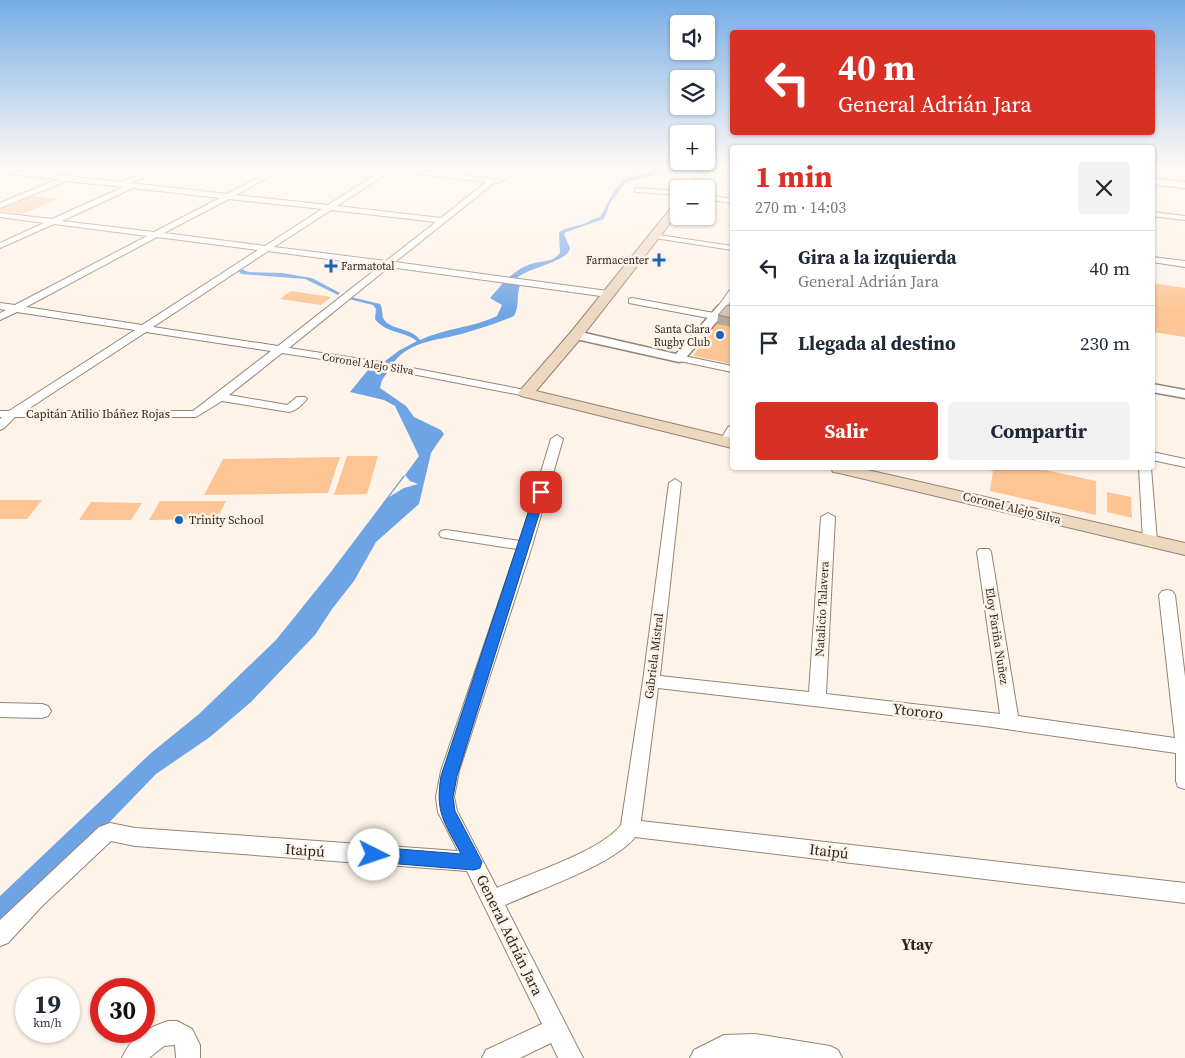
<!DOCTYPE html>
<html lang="es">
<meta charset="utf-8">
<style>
:root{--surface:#fff;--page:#f2f2f3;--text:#1f2937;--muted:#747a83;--line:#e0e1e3;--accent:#d93025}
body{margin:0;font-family:"Source Serif 4",serif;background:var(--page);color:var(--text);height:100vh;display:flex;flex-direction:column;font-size:19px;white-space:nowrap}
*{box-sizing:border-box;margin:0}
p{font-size:16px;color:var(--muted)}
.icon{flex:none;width:28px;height:28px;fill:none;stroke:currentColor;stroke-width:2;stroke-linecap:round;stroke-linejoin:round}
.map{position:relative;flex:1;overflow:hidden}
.sheet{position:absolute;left:730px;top:145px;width:425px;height:325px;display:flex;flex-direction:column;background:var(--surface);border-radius:5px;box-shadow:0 1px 4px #0004}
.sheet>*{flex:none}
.guide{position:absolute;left:730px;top:30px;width:425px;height:105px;border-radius:5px;box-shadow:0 1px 4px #0004;background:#d93025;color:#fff;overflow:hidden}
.controls{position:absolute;left:670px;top:15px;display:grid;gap:10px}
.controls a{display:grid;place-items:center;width:45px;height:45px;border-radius:5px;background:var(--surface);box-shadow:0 1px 4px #0004;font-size:25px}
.speed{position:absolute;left:15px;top:978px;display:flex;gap:10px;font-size:25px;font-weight:700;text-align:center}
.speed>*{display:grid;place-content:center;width:65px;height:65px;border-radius:50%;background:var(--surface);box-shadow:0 1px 4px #0004;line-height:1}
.speed small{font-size:12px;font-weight:400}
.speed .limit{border:8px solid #d22;background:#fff;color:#111}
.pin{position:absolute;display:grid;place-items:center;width:42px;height:42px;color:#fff;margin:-21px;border-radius:10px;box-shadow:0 2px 8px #0006}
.me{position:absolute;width:55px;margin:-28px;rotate:94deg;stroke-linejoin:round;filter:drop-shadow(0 0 4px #0008)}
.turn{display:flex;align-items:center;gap:18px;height:105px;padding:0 25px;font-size:22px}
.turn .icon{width:65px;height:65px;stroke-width:2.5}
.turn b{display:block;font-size:35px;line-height:42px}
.round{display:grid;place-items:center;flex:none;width:52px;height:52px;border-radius:5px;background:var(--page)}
.headline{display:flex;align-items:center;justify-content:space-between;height:85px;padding:0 25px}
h1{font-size:30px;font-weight:700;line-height:38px;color:var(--accent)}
.primary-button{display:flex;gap:10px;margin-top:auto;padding:10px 25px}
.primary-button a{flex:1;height:58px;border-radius:5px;background:var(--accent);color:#fff;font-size:20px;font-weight:700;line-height:58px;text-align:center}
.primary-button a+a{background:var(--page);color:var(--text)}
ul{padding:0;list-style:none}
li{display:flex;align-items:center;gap:15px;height:75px;padding:0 25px;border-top:1px solid var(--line)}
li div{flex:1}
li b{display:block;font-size:19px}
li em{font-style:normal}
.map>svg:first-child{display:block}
</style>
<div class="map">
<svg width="1185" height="1058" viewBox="0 0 1185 1058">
<rect width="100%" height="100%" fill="#fef3e9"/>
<g fill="#fcc593">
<path d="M33,196L58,199L23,214L0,211V210Z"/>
<path d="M1152,283L1185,288V337L1153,332Z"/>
<path d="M291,291L331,297L321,305L280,299Z"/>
<path d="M724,312L732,314V364L693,356Z"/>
<path d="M347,456H378L367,494L334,495Z"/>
<path d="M340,457L328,493L204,495L223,459Z"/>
<path d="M978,468H1036L1096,481V515L990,491L993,471Z"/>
<path d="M1107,492L1131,497L1132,518L1107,512Z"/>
<path d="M0,500H42L27,519H0Z"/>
<path d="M160,501H226L217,519L149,520Z"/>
<path d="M91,502L142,503L131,520H79Z"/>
</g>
<g fill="#6ea3e4">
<path d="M652,169L657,171L653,175L626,182L610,203L604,219L566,232L564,234L570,248C568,262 529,267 517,278L509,277C515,273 520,268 526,266C538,260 552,264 560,253L559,232C569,226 581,226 588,222C592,219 594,219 600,217C607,206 612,190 624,180C631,174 648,178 652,169Z"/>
<path d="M241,269L249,272L282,273L312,278L340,293L338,295L334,293L305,279L241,274L238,270Z"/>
<path d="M503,283L520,285C516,296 520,305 514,316C498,323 481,328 465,333C441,340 411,340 394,362L385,361L400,350L417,341C404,331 385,333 375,319L376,309L373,305L349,299L351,297L380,304C384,309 380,317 386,322C395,330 413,329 420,340C445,328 472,328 497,316L502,305L490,298Z"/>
<path d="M368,370L387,373L382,380L380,388L406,406L414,417L441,430L444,434L431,453L419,504L376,542L354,581L332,609L315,635L251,702L210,737L156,774L70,863L0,921V896L151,753L199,714L276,640L330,573L404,475L405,476L389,497L404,488L418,484L410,481L405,475L419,456L395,406L384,400L350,392Z"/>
</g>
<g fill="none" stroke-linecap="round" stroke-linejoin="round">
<path stroke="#6ea3e4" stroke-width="2.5" d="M373,374L390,360"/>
<g stroke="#958475" stroke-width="2">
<g id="minor">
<path d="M0,169L66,176L82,169H92L75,177L122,182L151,169H160L131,183L227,194L274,169H283L236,195L328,205L384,169H412L496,179L517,169H526L499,182L494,183L395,262L608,291L613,294L608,297L389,267L289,348L381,362L530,391L532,393L530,395L526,396L381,368L282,353L229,395L287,405L297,397H305L307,399C303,404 296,411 289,412L222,401L196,417H15L4,428L0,430V419L2,417H0V411H9L135,330L17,312L0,320V313L6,310L0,309V303L15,305L147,236L54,224L0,248V243L44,223L0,217V213L52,219L123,187L67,181L0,208V203L58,179L0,173ZM391,171H392L486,182L441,218L337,206ZM133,188L220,198L154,232L62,221ZM229,199L322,209L265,246L164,233ZM331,210L436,222L386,261L274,247ZM157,237L258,250L142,325L26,307ZM268,251L380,266L278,346L153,327ZM146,332L271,351L193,411H25Z"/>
<path d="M635,188L679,191V195L638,192H635Z"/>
<path d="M706,195L732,199V203L706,199Z"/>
<path d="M1152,212L1185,216V220L1152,216Z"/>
<path d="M652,234L732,246V250L655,238H652Z"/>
<path d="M1152,257L1185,261V267L1152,262Z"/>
<path d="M732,290C733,298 730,303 725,310H719L717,308L729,291Z"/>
<path d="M632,298L714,313L719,316L714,319L629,303V299Z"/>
<path d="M679,355L732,366V372L675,360L674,358L675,356Z"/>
<path d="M732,426V440L730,444H722L720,441L728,427Z"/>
<path d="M557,435L563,439L532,546L459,771L454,797L457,811L497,888C529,874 601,851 621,825L643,681L669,483L675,479L681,483L660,676L809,692L821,517L828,513L835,517L826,694L1000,714L977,552L979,549H989L991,552L1018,716L1175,738L1159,595L1162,591L1167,590L1172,591L1175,595L1185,677V789L1178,787L1176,781V753L985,726L658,688L641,821L1185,883V903L635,837C615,864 538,890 505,905L583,1058H558L551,1043L520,1058H482L486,1050L542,1024L467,871L135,846L111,841L42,906L8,943L0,946V920L99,827L110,823L135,828L458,851L438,812L436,797L441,771L517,549L446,538L441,537L439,534L441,531L446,530L520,541L551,439Z"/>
<path d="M1152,452L1185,459V467L1152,460Z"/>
<path d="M1139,468H1151L1157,541L1155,544H1145L1143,541Z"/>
<path d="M0,703L42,704L48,706L51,711L48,716L42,718L0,717Z"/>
<path d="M168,1021H177L192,1029L200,1045V1058H176L175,1045L164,1046L149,1058H122C131,1037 147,1028 168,1021Z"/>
<path d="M755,1034L830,1046L838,1050L842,1058H690L694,1050L724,1035Z"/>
</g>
</g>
<g stroke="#958475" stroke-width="3">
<g id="tertiary">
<path d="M1152,179L1185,182V188L1152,184Z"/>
<path d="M722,305L732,307V313L725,312L683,361L679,362L576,339L570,335L576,331L676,354L718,306Z"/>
<path d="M1152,384L1185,390V398L1152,392Z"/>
</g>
</g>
<g stroke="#958475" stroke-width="2">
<g id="secondary">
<path d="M700,169H709L696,189H686Z"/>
<path d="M679,202V212L581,338L536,391L732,438V448L521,396L518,393L571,332L675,203Z"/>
<path d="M831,468H859L1185,543V555L839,473L833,472Z"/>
</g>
</g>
<use href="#minor" fill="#fff" fill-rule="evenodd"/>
<use href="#tertiary" fill="#fff" fill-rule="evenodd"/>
<use href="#secondary" fill="#edd7bf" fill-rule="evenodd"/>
</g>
<path fill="#b7a89a" d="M732,306V327L717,324L718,315Z"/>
<path fill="#d5c3b3" stroke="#95887d" d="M727,305L732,306V318L718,315Z"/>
<linearGradient id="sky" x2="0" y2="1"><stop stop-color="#77ade6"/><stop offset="0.53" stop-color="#fffaf5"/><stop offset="1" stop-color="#fffaf5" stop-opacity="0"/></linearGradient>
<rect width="1185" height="317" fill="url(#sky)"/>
<path fill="#1a73e8" stroke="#114b97" d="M541,489L546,492L457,776L453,797L455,811L482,862L480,868L474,870L374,862L369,860L366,855L369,849L374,847L461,854C444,821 435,813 441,776L535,492Z"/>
<g fill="#1a64b4" stroke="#fef3e9" stroke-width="2">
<path d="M656.5 252.5h5v5h5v5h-5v5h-5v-5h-5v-5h5z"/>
<path d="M328.5 258.5h5v5h5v5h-5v5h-5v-5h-5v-5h5z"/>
<circle cx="720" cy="335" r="5"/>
<circle cx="179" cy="520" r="5"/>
</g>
<g text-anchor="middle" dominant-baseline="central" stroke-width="5" stroke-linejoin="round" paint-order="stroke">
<g font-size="11" fill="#2d2620" stroke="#fef3e9" text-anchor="end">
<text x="649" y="260">Farmacenter</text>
<text x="341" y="266" text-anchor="start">Farmatotal</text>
<text x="710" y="329">Santa Clara<tspan x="710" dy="13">Rugby Club</tspan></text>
</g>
<g font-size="11" fill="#2d2620" stroke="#fef3e9">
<text transform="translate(368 364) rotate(9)">Coronel Alejo Silva</text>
</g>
<g font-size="12" fill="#2d2620" stroke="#fef3e9">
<text x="98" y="414">Capitán Atilio Ibáñez Rojas</text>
<text transform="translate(1012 508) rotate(14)">Coronel Alejo Silva</text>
<text transform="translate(822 609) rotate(-87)">Natalicio Talavera</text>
<text transform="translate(997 636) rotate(81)">Eloy Fariña Nuñez</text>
<text transform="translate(654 656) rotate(-83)">Gabriela Mistral</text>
</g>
<g font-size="12" fill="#2d2620" stroke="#fef3e9" text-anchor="start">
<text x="189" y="520">Trinity School</text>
</g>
<g font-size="15" fill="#2d2620" stroke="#fef3e9">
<text transform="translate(918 711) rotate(6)">Ytororo</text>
<text transform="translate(305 850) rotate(4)">Itaipú</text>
<text transform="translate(829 851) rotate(7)">Itaipú</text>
<text transform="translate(510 935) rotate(64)">General Adrián Jara</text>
</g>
<g font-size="16" font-weight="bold" fill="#2d2620" stroke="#fef3e9">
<text x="917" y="944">Ytay</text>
</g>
</g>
</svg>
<div class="controls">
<a><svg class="icon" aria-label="sound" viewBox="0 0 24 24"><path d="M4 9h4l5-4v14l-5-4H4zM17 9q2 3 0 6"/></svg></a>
<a><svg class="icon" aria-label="layers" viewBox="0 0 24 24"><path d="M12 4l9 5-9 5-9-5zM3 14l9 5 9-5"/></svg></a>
<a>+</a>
<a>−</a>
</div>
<div class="speed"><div>19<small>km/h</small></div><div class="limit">30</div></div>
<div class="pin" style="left:541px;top:492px;background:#d93025"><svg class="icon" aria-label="arrive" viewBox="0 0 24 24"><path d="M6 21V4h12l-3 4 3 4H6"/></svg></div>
<svg class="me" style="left:374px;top:855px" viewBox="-20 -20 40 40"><circle r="19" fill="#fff"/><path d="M0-13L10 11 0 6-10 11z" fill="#1a73e8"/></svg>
<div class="guide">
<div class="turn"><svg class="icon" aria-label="left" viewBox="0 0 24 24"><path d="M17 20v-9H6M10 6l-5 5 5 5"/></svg><div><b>40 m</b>General Adrián Jara</div></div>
</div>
<section class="sheet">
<div class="headline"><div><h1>1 min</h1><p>270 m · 14:03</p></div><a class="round"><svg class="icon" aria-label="close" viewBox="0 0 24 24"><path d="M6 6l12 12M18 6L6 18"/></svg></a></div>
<ul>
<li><svg class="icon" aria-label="left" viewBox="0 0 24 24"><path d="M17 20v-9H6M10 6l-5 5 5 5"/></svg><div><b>Gira a la izquierda</b><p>General Adrián Jara</p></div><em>40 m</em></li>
<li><svg class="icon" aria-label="arrive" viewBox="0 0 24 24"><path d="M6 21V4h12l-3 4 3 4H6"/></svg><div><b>Llegada al destino</b></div><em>230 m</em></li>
</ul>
<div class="primary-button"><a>Salir</a><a>Compartir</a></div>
</section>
</div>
